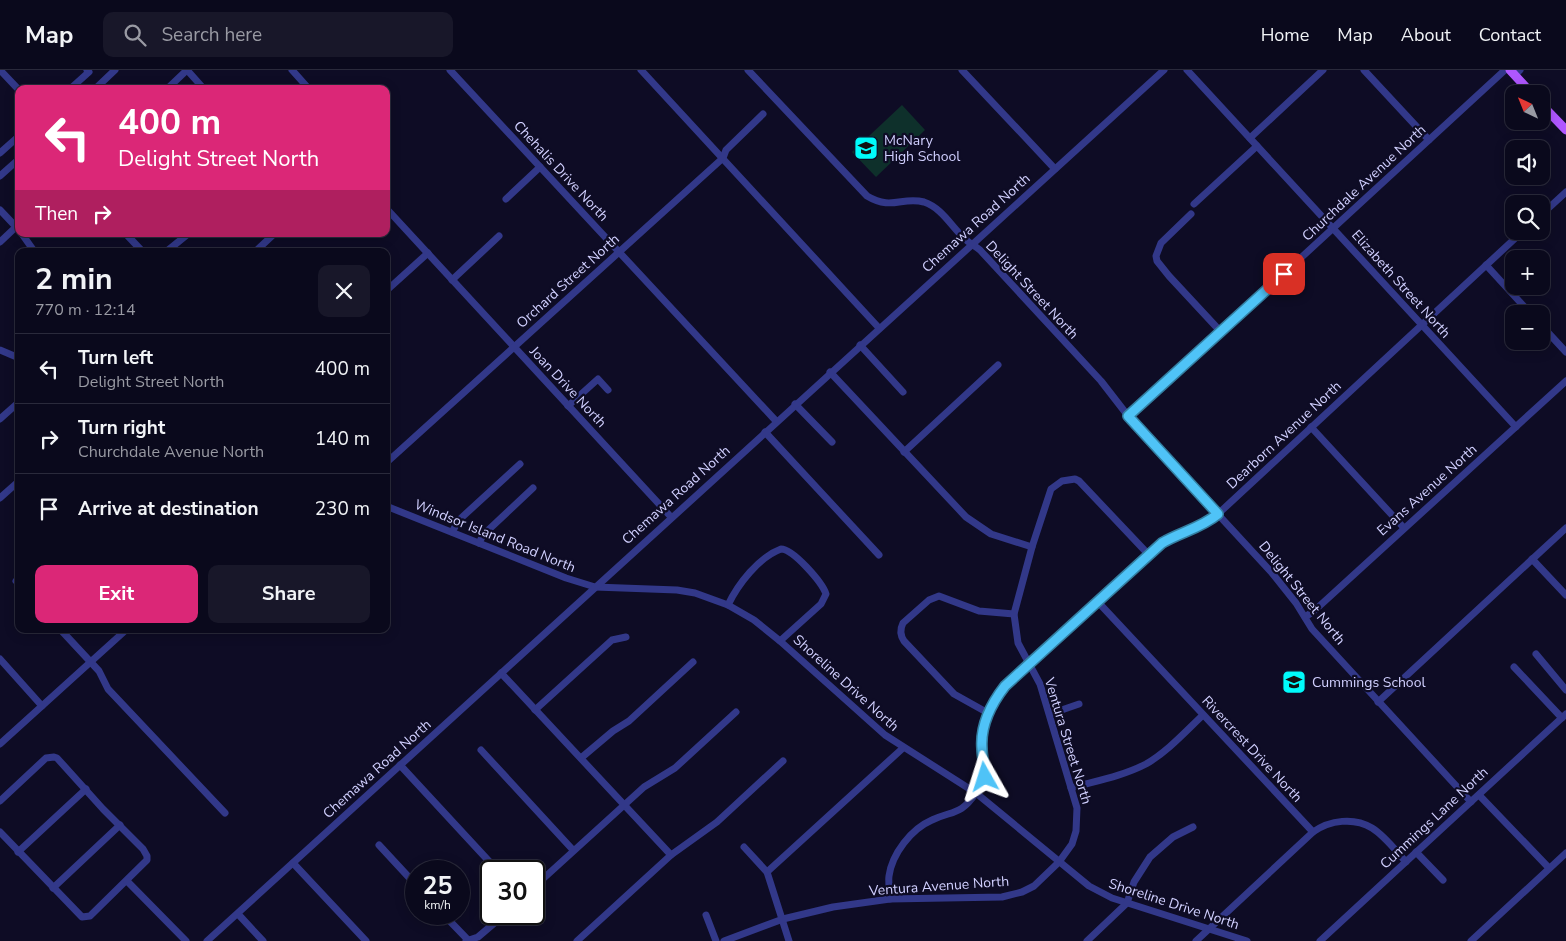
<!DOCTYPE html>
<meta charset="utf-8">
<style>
:root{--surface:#0a091c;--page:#181729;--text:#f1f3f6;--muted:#999aa3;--line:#2a2a3b;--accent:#db2777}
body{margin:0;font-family:"Nunito Sans",sans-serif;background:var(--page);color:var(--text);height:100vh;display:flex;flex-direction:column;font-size:19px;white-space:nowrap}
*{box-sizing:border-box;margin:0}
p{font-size:16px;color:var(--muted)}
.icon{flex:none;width:28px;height:28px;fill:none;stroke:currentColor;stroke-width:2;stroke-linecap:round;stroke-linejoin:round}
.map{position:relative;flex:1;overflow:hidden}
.side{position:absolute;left:15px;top:178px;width:375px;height:385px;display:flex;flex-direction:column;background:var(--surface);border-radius:10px;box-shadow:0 2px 12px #0003,0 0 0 1px var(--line)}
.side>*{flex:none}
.banner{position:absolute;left:15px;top:15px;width:375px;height:152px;border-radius:10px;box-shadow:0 2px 12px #0003,0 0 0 1px var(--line);background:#db2777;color:#fff;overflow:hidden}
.needle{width:32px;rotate:317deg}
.fabs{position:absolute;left:1505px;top:15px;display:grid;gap:10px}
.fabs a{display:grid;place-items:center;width:45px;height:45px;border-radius:10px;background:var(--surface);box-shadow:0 2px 12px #0003,0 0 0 1px var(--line);font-size:25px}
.speed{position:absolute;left:405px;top:790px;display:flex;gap:10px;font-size:25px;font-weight:700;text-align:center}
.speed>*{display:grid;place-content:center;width:65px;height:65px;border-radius:50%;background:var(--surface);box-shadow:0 2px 12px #0003,0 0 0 1px var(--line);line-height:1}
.speed small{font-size:12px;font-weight:400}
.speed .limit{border:2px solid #111;border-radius:8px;background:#fff;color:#111}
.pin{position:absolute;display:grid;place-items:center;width:42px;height:42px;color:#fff;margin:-21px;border-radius:10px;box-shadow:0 2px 8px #0006}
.me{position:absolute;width:55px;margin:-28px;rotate:354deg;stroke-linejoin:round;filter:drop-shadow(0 0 4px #0008)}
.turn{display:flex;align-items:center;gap:18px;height:105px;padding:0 20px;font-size:22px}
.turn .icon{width:65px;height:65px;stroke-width:2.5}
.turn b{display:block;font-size:35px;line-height:42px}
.then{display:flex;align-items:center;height:48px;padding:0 20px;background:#0003;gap:10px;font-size:19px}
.round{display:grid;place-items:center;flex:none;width:52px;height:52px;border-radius:10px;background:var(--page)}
.summary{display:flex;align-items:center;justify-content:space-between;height:85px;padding:0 20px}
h1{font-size:30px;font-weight:700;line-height:38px}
.action{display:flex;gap:10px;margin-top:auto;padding:10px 20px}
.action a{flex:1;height:58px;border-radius:10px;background:var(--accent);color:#fff;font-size:20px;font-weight:700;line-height:58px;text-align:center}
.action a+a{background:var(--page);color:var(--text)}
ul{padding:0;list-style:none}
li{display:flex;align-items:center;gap:15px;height:70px;padding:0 20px;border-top:1px solid var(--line)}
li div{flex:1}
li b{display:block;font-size:19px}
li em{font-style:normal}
header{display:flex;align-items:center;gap:30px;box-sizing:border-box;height:70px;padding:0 25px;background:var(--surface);border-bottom:1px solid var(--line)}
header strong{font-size:24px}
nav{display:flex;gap:28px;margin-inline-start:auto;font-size:18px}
.search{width:350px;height:45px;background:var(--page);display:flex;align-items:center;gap:12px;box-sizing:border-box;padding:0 18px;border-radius:10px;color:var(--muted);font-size:19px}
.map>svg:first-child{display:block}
</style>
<header>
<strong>Map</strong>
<div class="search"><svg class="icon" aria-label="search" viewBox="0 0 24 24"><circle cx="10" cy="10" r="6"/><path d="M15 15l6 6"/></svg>Search here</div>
<nav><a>Home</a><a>Map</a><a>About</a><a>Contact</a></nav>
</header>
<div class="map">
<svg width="1566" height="871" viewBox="0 0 1566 871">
<rect width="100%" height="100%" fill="#0e0c25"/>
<path fill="#0e302b" d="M902,35L925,60L876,107L852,82Z"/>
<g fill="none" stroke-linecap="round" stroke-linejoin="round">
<g stroke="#323889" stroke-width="7">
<path d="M0,0L19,20"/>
<path d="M187,0L204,19"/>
<path d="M292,0L309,19"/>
<path d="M450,0L776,351"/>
<path d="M641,0L879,258"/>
<path d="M748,0L867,126C892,141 902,126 924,132C942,138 951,156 964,168C969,173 975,176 980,180L1101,311L1132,351L1272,503L1296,533L1312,559L1471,732"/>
<path d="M962,0L1055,99"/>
<path d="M1187,0L1516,357"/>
<path d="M1364,0L1429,70"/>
<path d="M1515,5L1520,0"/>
<path d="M70,19L89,2L87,0"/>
<path d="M95,19L115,0"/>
<path d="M167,19L187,0"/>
<path d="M1250,68L1323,0"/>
<path d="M0,83L19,66"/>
<path d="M0,106L19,89"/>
<path d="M506,129L540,97"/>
<path d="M1194,134L1257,76"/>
<path d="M386,138L671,447"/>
<path d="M0,140L19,160"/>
<path d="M1191,144L1161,173L1156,186L1157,191L1169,206L1221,262"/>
<path d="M1541,145L1566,122"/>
<path d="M22,164L34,181"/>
<path d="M126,164L142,181"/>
<path d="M0,172L18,155"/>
<path d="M167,181L188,164"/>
<path d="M256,181L274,164"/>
<path d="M1486,195L1531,244"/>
<path d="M452,210L499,166"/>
<path d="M386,221L428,183"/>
<path d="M1541,255L1566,282"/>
<path d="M860,275L903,322"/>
<path d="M0,280L19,288"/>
<path d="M830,302L966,447L991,464L1032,477"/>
<path d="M795,334L832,372"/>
<path d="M568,336L598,309L608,320"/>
<path d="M1129,346L1505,0"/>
<path d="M0,349L19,332"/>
<path d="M1311,357L1404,458"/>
<path d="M765,362L879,485"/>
<path d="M904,382L998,295"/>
<path d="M386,393L723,88L726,80L763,44"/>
<path d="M0,428L19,411"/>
<path d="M386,436L566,508L595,517L677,520L695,523L728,535L754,550L780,571L885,665L976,723L1089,816L1112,828L1247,871"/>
<path d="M452,462L459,450L520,394"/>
<path d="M479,473L483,465L533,418"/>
<path d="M1532,489L1566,525"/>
<path d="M16,511L19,513"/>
<path d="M1098,532L1313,762"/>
<path d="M728,535C738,514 759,487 781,479C793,479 822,512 826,524L821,534L780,571"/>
<path d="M1305,547L1314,541L1566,311"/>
<path d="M60,559L99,601L108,619L225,743"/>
<path d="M1536,584L1566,620"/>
<path d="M0,589L42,636"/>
<path d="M1514,597L1562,648"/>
<path d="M501,603L671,785"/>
<path d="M1378,632L1566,458"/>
<path d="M535,640L612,570L626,567"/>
<path d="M988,643L954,624L904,571C900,565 900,559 903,553L929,530L939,526L979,541L1014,544"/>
<path d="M1050,644L1079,634"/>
<path d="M0,674L127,559"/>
<path d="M481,680L573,780"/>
<path d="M581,688L613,661L629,651L693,592"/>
<path d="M400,695L498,801"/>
<path d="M1071,718C1096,711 1123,706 1146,694C1167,682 1185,662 1203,645"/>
<path d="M1479,725L1549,798"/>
<path d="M0,731L46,688L54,687L57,688L103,739L143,779L147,786V790L90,846L82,847L0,762"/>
<path d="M379,775L416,815"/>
<path d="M744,777L767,802L789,871"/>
<path d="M18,782L86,719"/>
<path d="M1416,782L1443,810"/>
<path d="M293,793L366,871"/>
<path d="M767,802L903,678"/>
<path d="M127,811L186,871"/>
<path d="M534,817L644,717L675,698L736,642"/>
<path d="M53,818L120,755"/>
<path d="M890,829C890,822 888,813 889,806C892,784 911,759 932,750C953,740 960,746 976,723C990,702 981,698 982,676C982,653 991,634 1005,616L1162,473C1181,462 1201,458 1218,444L1523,161"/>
<path d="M238,844L263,871"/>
<path d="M443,844L469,871"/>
<path d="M706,845L716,871"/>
<path d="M207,871L1164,0"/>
<path d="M466,871L478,867L505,844"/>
<path d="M577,871L671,785L717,752L783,691"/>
<path d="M724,871L783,849L833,837L890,829L1002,827L1022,822L1034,816L1059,792L1072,774L1076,761L1077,738L1040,614L1018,573L1014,544L1032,477L1051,419L1062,411L1075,409L1079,411L1149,485"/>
<path d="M1087,871L1127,833L1134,812L1150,787L1173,767L1193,757"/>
<path d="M1196,871L1313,762C1330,750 1354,747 1372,758C1385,766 1396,781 1406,792"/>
<path d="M1320,871L1566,644"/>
<path d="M1471,871L1566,783"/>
</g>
<g stroke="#af57ff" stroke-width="9">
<path d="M1510,0L1532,24"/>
<path d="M1541,34L1566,60"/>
</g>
</g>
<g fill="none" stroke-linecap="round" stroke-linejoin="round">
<g stroke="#337fa1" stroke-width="12">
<path id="route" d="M985,707C985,697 982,688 982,679C980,655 991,634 1005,616L1162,473C1181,462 1201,458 1218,444L1128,346L1284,204"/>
</g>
<use href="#route" stroke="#4fc3f7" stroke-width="9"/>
</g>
<defs>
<g id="school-square" transform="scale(1.25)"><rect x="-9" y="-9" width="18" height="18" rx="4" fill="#00fbfb" stroke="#0e0c25"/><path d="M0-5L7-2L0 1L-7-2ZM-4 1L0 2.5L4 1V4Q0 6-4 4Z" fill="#111"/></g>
</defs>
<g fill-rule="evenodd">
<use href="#school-square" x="866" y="78"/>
<use href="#school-square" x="1294" y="612"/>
</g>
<g text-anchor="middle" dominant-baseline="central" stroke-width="4.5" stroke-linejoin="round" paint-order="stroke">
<g font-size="14" fill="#d1d0ff" stroke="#0e0c25" text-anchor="start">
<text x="884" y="70">McNary<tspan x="884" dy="16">High School</tspan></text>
<text x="1312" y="612">Cummings School</text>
</g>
<g font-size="14" fill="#d1d0ff" stroke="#0e0c25">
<text transform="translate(561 101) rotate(47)">Chehalis Drive North</text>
<text transform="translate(1364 113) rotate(-43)">Churchdale Avenue North</text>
<text transform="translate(976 153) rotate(-42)">Chemawa Road North</text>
<text transform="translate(568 211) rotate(-42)">Orchard Street North</text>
<text transform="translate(1401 214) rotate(48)">Elizabeth Street North</text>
<text transform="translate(1032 220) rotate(47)">Delight Street North</text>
<text transform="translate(568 317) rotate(47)">Joan Drive North</text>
<text transform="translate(1284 365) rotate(-43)">Dearborn Avenue North</text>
<text transform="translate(1427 420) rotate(-42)">Evans Avenue North</text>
<text transform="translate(676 425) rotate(-42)">Chemawa Road North</text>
<text transform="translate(495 466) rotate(22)">Windsor Island Road North</text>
<text transform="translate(1302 523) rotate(51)">Delight Street North</text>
<text transform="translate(846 613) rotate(42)">Shoreline Drive North</text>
<text transform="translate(1068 671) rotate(73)">Ventura Street North</text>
<text transform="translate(1252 679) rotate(47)">Rivercrest Drive North</text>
<text transform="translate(377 699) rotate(-42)">Chemawa Road North</text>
<text transform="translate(1434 748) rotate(-43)">Cummings Lane North</text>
<text transform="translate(939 816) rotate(-4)">Ventura Avenue North</text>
<text transform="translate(1174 834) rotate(18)">Shoreline Drive North</text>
</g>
</g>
</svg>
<div class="fabs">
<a><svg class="needle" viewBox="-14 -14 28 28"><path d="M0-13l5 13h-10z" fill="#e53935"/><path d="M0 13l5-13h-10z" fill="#999aa3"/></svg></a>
<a><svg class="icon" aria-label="sound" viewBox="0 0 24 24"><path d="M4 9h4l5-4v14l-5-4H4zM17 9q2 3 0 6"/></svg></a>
<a><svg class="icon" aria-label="search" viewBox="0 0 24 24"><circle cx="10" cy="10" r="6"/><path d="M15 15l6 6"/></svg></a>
<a>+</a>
<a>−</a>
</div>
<div class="speed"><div>25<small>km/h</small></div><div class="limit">30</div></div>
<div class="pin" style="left:1284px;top:204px;background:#d93025"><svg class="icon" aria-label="arrive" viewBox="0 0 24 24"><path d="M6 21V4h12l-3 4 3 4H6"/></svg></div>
<svg class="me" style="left:985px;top:707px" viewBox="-20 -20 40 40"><path d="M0-17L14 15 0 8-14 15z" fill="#4fc3f7" stroke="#fff" stroke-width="4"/></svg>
<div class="banner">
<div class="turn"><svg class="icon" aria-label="left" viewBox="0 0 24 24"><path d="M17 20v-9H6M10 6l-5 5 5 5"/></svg><div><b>400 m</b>Delight Street North</div></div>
<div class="then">Then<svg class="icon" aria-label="right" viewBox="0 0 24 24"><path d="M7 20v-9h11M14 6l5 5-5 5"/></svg></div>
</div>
<section class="side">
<div class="summary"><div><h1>2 min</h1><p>770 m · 12:14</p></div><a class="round"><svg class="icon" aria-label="close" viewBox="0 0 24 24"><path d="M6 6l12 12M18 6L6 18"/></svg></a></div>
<ul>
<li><svg class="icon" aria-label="left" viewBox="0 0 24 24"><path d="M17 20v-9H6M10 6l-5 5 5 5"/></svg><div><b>Turn left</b><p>Delight Street North</p></div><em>400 m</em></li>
<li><svg class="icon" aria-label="right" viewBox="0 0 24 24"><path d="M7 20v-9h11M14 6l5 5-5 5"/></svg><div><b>Turn right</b><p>Churchdale Avenue North</p></div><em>140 m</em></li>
<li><svg class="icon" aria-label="arrive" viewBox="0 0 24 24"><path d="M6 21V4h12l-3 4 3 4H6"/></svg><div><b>Arrive at destination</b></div><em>230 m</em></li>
</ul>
<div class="action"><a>Exit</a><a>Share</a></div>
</section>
</div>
